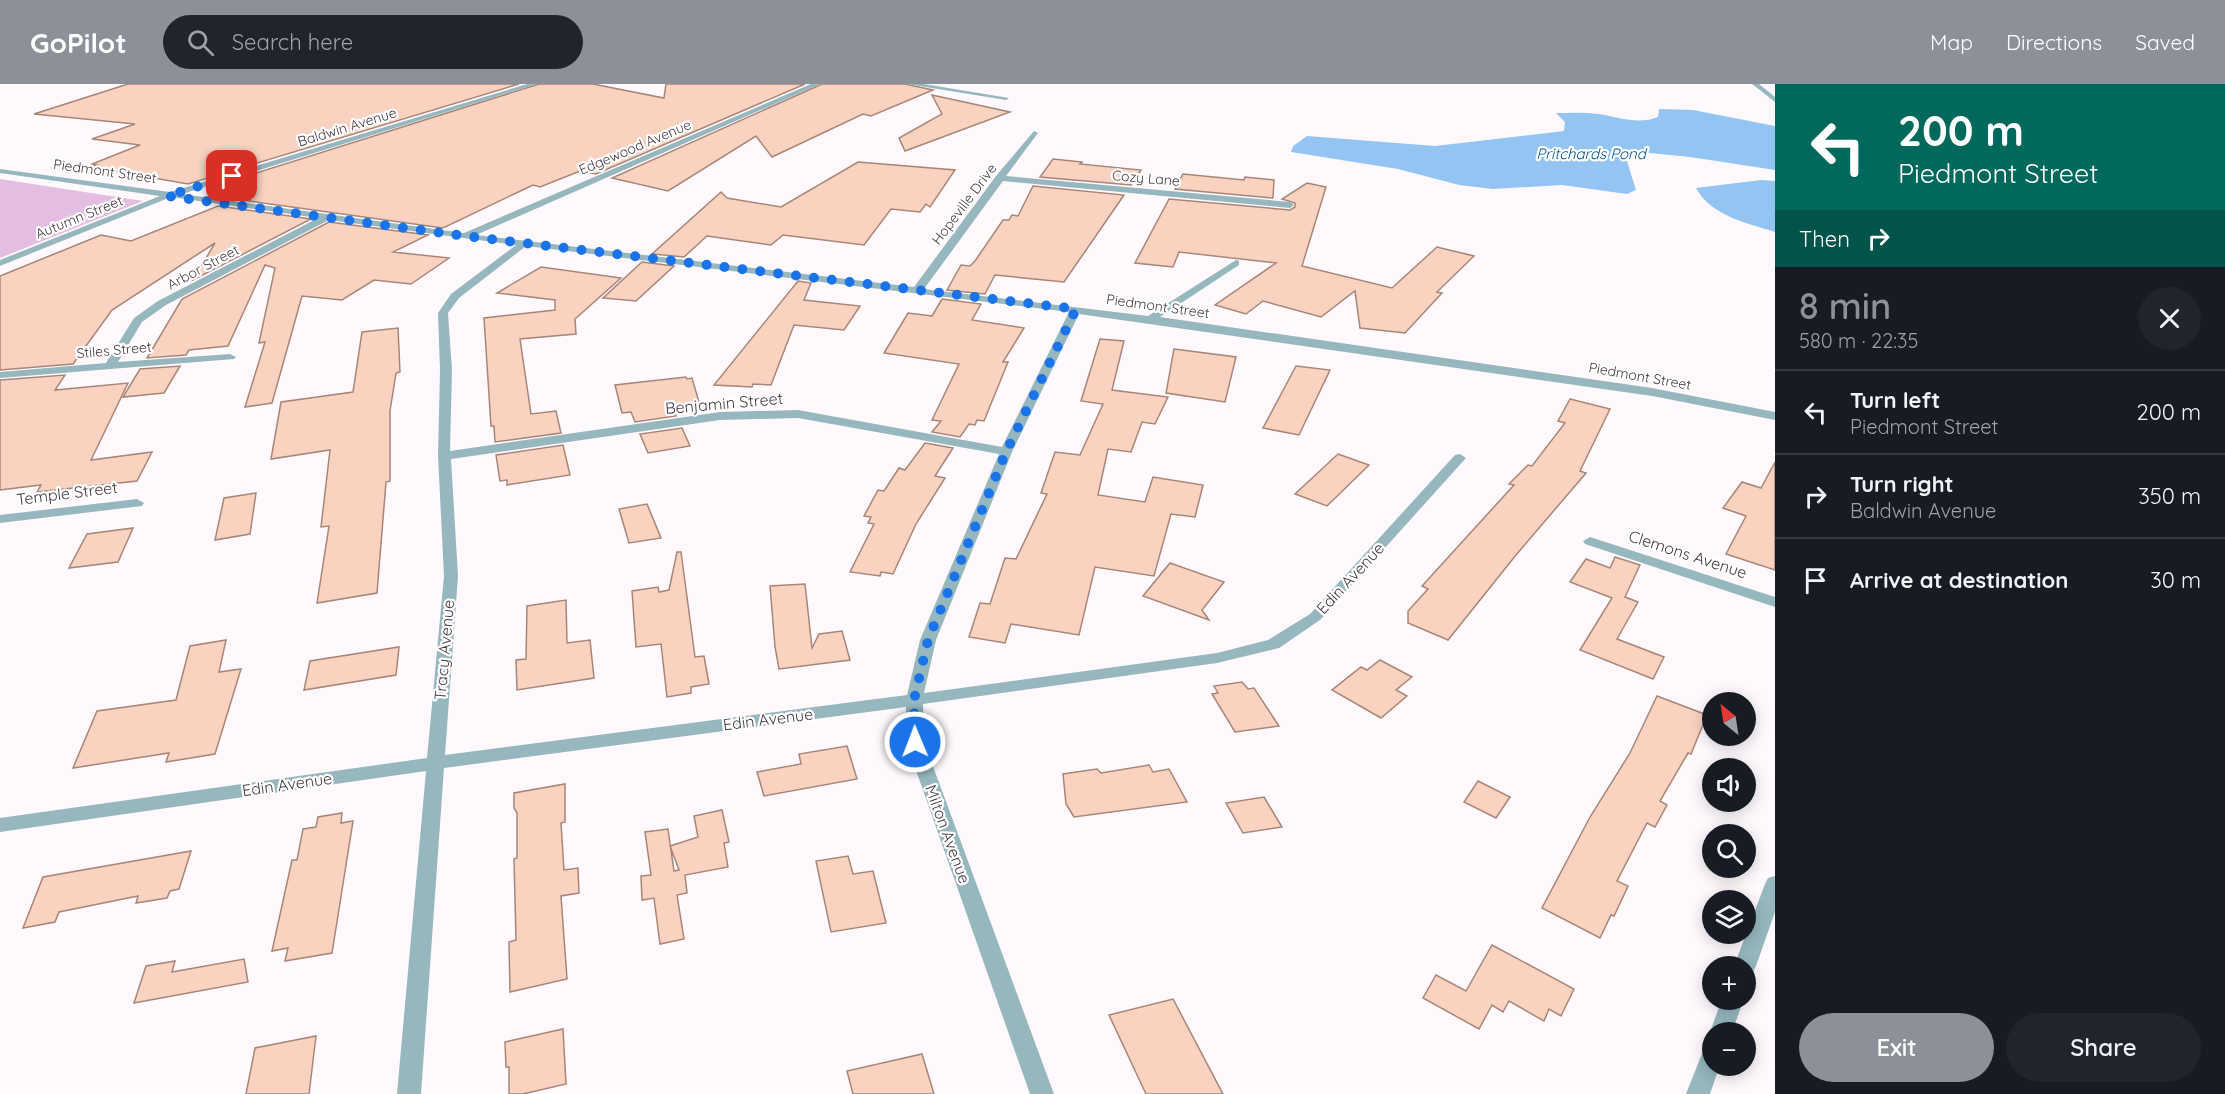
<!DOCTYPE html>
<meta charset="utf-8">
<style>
:root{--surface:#171b24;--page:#20242c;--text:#f1f3f6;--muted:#9ea1a6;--line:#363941;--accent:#8c9099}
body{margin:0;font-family:Quicksand,sans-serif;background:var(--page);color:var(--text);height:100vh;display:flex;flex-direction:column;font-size:22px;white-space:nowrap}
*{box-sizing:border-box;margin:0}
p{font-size:20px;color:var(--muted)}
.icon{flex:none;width:33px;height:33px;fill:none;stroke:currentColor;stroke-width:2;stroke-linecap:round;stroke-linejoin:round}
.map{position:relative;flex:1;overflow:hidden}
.drawer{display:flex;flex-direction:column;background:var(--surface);width:450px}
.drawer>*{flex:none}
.banner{background:#00695c;color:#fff;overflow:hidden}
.needle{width:39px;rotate:330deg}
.tools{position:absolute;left:1702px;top:608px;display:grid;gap:12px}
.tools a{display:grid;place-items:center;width:54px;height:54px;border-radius:50%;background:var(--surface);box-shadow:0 3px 15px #0003;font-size:30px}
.pin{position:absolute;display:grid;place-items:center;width:51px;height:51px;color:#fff;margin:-26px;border-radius:12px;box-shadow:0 3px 9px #0006}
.me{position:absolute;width:66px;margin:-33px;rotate:359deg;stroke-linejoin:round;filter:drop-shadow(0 0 4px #0008)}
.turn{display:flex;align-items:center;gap:21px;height:126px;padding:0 24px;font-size:27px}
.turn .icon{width:78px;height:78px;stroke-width:2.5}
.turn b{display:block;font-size:42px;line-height:51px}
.then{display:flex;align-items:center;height:57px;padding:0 24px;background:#0003;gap:12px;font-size:22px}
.round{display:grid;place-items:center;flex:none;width:63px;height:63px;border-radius:32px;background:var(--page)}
.head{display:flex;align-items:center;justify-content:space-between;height:102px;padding:0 24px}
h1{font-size:36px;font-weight:600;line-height:45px;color:var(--accent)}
.button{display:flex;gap:12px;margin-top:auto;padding:12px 24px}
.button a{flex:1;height:69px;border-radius:36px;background:var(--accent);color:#fff;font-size:24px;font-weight:600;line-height:69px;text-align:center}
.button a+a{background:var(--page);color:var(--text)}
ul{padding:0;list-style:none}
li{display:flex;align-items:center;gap:18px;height:84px;padding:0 24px;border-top:2px solid var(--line)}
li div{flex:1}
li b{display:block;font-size:22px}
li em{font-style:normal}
header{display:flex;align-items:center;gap:36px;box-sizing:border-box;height:84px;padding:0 30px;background:var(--accent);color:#fff}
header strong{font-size:28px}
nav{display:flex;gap:33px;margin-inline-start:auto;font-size:21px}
.search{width:420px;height:54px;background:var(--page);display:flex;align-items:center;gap:15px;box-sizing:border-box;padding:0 21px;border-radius:33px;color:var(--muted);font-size:22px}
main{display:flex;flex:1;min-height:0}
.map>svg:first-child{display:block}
</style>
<header>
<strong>GoPilot</strong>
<div class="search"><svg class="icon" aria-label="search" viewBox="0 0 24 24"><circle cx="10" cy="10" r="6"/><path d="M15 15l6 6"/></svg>Search here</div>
<nav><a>Map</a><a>Directions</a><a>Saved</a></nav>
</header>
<main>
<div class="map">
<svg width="1775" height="1010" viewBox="0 0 1775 1010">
<rect width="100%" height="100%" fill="#fff9fe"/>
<path fill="#e4bee1" d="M0,95L143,117L0,174Z"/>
<g fill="#93c4f2">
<path d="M1659,25L1693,26L1775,42V86L1690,73L1640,68L1626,74L1636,106L1627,110L1562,101L1493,105L1459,101L1398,85L1291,68L1293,62L1307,52L1435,62L1564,47L1565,38L1556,29C1570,29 1585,28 1598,30C1618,33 1639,41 1658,33Z"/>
<path d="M1761,96L1775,97V148C1747,139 1711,132 1696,104Z"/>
</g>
<g fill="#f9d2c0" stroke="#a78677" stroke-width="1.5">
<path d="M128,0H519L188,100L91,83L97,81L92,80L140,61L92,55L135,40L34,30Z"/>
<path d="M539,0H593L664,14L666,0H805L596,90L580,87L540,103L533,101L443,144L235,115L246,110L209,104Z"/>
<path d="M822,0H905L933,6L871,32L863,30L772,73L756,52L668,107L612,94Z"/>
<path d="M932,11L1010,28L905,67L899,54L942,30Z"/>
<path d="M1053,75L1082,78L1080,80L1141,86L1131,101L1040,93Z"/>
<path d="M858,78L955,86L930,123L926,120L920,128L891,125L864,161L783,151L771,161L707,152L684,173L652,170L721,108L727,114L781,123Z"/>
<path d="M1183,90L1244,96L1245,93L1274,96L1273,114L1175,105Z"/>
<path d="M1307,99L1326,103L1302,182L1392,204L1437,163L1474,172L1437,208L1442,209L1405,249L1360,244L1355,207L1321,233L1263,217L1246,230L1215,221L1276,179L1179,168L1173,183L1135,179L1169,115L1290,126L1295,123V119L1282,115Z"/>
<path d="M1033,102L1124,111L1064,198L995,191L985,210L947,206L961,181L970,182L975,177L1003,136H1009L1012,131L1018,132Z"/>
<path d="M218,122L311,135L193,196L215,159L112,226L73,280L0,286V192L101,151L131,157Z"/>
<path d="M329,138L428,151L393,168L449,174L411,200L374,196L342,216L302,212L272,319L245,323L265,258L259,259L275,184L265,181L228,262L189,266L186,271L147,274L182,215Z"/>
<path d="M642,178L674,182L636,217L603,214Z"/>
<path d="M541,183L621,194L575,235L576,250L520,255L531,330L556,327L561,349L495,358L494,342H491L484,234L555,226V216L497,209Z"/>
<path d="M798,197L811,199L804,216L860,222L844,246L794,241L771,301L753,300L752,303L714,301Z"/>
<path d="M942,215L981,220L972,236L1024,244L1003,278H1008L984,337L977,336L975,341L969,340L960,353L932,348L941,337L932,336L959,280L884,269L908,229L932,232Z"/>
<path d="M398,244L400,288L396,289L390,327V397L386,398L377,509L317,519L329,442L321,443L330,366L271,375L281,318L353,308L362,248Z"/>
<path d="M1100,255L1124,257L1112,306L1168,313L1155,340L1142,338L1131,368L1108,365L1098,411L1145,418L1153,393L1203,401L1195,433L1171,430L1154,492L1095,483L1079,551L1011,540L1005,559L969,553L980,519L990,520L1005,474L1016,475L1047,410L1041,409L1055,368L1080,371L1103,320L1081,317Z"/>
<path d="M1174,265L1236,273L1225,318L1166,309Z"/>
<path d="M180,282L164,309L123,313L140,285Z"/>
<path d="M1296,282L1330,286L1299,351L1263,344Z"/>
<path d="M65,291L55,306L128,299L91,376L152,368L137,397L37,408L41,401L0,406V296Z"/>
<path d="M686,293L687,295L692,294L699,318L671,321L676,332L635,338L631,328L622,329L615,301Z"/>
<path d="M1570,315L1610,325L1580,387L1586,389L1516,471L1448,556L1408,539V527L1428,505L1422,502L1514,401L1509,400L1528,381L1532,382L1565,339L1558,337Z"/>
<path d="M682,344L690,362L648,369L640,350Z"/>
<path d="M925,359L953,364L935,392L945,394L916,440L893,490L881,488L880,492L850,488L874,440L868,439L871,433L864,432L878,406L884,407L899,384L905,386Z"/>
<path d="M563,361L570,391L507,401V396L500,397L496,371Z"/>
<path d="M1338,370L1369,381L1327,422L1295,410Z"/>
<path d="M1775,378V486L1726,470L1746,432L1723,424L1742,398L1761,404Z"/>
<path d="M256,409L250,450L215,456L224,414Z"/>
<path d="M647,420L661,454L629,459L619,425Z"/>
<path d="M133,444L118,478L69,484L87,450Z"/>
<path d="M677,468H681L695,573L704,572L709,600L691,603V609L667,613L661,560L636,563L632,507L658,503L659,508L669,506Z"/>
<path d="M1615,473L1640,481L1625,513L1638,518L1617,555L1664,573L1653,595L1580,566L1612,514L1570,498L1586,475L1610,484Z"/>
<path d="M1170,479L1224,498L1202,526L1209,536L1143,512Z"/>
<path d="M805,500L812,564L819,550L842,547L850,576L779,585L775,563L770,502Z"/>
<path d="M566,516L567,559L590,556L594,594L517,606L516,576L526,575L527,522Z"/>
<path d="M226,556L219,588L241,585L215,670L166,678L169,669L73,684L97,627L176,616L190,562Z"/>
<path d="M399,563L396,591L304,606L310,577Z"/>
<path d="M1380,576L1412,593L1396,606L1407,612L1381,634L1332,606L1361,583L1367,586Z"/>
<path d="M1242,598L1248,605L1254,604L1279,642L1235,648L1212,610L1218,609L1214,602Z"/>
<path d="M1657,612L1707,631L1691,670L1688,669L1660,717L1667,721L1655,743L1647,739L1617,797L1628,802L1614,832L1611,831L1600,854L1542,824L1590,733L1630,669Z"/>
<path d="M847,662L857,695L764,712L757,688L801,680L799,670Z"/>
<path d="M1149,681L1153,688L1169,685L1187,718L1074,733L1066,720L1063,690L1097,685L1101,689Z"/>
<path d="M1478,697L1510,713L1496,734L1464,718Z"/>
<path d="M565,700V738L561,739L564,786L578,784L579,809L561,812L567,895L510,908L509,858L516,856L514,775L517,774V729L514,724V709Z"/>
<path d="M1264,713L1282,743L1243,749L1226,719Z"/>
<path d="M722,726L729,758L724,759L728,783L685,791L687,809L677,811L684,855L660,860L654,814L642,816L641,792L651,791L645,748L668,745L674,787L679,786L670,762L698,753L694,732Z"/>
<path d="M342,729L341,739L353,737L332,869L285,877L288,864L272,867L292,776H297L303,745L316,743L318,733Z"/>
<path d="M191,767L179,805L170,807L167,814L136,819L138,812L59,828L55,838L23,844L43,793Z"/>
<path d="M848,772L853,790L873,787L886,839L831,848L816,777Z"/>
<path d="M1492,861L1574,905L1561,932L1549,925L1544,937L1509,917L1503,928L1492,921L1479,945L1423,914L1436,891L1466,907Z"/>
<path d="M244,875L248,898L134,919L146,882L175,877L172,888Z"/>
<path d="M1173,915L1223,1010H1146L1109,931Z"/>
<path d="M563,945L566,1000L523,1010H509V983H506L505,958Z"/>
<path d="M316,952L309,1010H246L255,964Z"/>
<path d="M922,970L934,1010H853L847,987Z"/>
</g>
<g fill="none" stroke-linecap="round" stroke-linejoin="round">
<g fill="#96b7be" fill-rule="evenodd">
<path d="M527,0H537L182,110L464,149L811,0H820L476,151L914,203L996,92L1034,47L1038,49L1006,92L1290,118L1294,121L1290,124L1003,97L924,205L1148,232L1236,176L1239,177V181L1160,233L1652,304L1775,328V336L1652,312L1079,230L1012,368L936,556L924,609L1217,569L1268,556L1310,530L1455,371L1460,370L1466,374L1320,536L1279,564L1217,579L923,620L924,658L1054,1010H1030L906,658V623L444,684L421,1010H397L426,687L0,748V734L427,674L444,492L438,372L440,286L438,229L451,210L516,161L329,136L166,221L142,238L118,278L230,270L236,273L234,275L0,294V288L106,279L134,234L158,217L318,134L171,113L0,182V176L160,112L0,89V85L170,108ZM526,162L1069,228L1002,363L798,326L720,328L450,367L452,286L448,229L459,214ZM798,334L999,370L920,556L907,611L445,671L458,492L451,375L720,336Z"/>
<path d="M907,0H924L1009,14L1006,16Z"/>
<path d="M1752,0H1759L1775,13V18Z"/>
<path d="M137,415L144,419L142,422L0,439V431Z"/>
<path d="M1590,453L1775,513V523L1585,460L1583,457Z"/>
<path d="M1775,792V828L1756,882L1753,888L1746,891V882H1734L1765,800L1768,794Z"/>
<path d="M1722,915H1744L1732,948H1713V955L1710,948Z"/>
<path d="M1713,959V981H1720L1710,1010H1686L1705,962Z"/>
</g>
</g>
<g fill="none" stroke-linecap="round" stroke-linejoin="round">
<path stroke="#1a73e8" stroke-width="10" stroke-dasharray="0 18" d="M232,92L167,112L465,152L1076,225L1006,368L928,556L914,616L915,658"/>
</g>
<g text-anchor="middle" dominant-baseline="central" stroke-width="4.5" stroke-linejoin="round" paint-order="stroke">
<g font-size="14" fill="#443943" stroke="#fff">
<text transform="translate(347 43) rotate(-17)">Baldwin Avenue</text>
<text transform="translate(635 63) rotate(-23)">Edgewood Avenue</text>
<text transform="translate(105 87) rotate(8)">Piedmont Street</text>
<text transform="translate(1146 94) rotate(5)">Cozy Lane</text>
<text transform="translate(964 120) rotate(-53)">Hopeville Drive</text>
<text transform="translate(79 133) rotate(-22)">Autumn Street</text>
<text transform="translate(203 183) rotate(-28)">Arbor Street</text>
<text transform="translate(1158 222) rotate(8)">Piedmont Street</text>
<text transform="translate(114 266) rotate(-5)">Stiles Street</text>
<text transform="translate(1640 292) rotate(10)">Piedmont Street</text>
</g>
<g font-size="15" font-style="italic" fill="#005289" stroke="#fff">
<text x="1591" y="69">Pritchards Pond</text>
</g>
<g font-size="16" fill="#443943" stroke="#fff">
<text transform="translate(724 319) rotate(-5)">Benjamin Street</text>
<text transform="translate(67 409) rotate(-7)">Temple Street</text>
<text transform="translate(1688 470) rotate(18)">Clemons Avenue</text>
<text transform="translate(1350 494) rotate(-47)">Edin Avenue</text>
<text transform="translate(444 566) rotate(-85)">Tracy Avenue</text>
<text transform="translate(768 635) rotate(-7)">Edin Avenue</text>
<text transform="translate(287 700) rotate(-8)">Edin Avenue</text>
<text transform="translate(948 750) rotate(70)">Milton Avenue</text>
</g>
</g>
</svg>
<div class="tools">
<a><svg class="needle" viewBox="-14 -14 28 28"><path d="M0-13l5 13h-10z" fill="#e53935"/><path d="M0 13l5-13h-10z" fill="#9ea1a6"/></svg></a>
<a><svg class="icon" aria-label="sound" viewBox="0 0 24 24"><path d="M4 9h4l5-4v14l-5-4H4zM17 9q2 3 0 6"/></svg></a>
<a><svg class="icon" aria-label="search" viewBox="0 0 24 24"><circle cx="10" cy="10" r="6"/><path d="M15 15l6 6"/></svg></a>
<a><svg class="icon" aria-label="layers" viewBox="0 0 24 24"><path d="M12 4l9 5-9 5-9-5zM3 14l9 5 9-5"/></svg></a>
<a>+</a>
<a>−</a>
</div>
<div class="pin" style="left:232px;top:92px;background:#d93025"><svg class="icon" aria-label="arrive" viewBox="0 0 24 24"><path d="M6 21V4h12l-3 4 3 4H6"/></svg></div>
<svg class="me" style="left:915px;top:658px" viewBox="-20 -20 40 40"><circle r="17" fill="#1a73e8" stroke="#fff" stroke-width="3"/><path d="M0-11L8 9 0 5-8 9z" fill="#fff"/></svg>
</div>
<section class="drawer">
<div class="banner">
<div class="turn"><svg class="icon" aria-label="left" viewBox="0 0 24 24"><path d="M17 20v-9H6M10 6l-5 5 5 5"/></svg><div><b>200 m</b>Piedmont Street</div></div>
<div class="then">Then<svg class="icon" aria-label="right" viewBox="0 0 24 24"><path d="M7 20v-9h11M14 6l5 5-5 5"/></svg></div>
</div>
<div class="head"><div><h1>8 min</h1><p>580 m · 22:35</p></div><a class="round"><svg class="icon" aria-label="close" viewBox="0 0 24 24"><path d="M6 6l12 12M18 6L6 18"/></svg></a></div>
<ul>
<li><svg class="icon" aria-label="left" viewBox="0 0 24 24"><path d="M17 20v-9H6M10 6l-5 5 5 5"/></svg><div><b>Turn left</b><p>Piedmont Street</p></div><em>200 m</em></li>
<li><svg class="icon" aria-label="right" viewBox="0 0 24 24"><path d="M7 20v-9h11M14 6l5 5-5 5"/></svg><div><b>Turn right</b><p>Baldwin Avenue</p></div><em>350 m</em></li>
<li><svg class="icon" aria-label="arrive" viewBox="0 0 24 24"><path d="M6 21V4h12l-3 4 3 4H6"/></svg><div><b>Arrive at destination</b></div><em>30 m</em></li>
</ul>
<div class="button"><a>Exit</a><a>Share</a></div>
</section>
</main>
